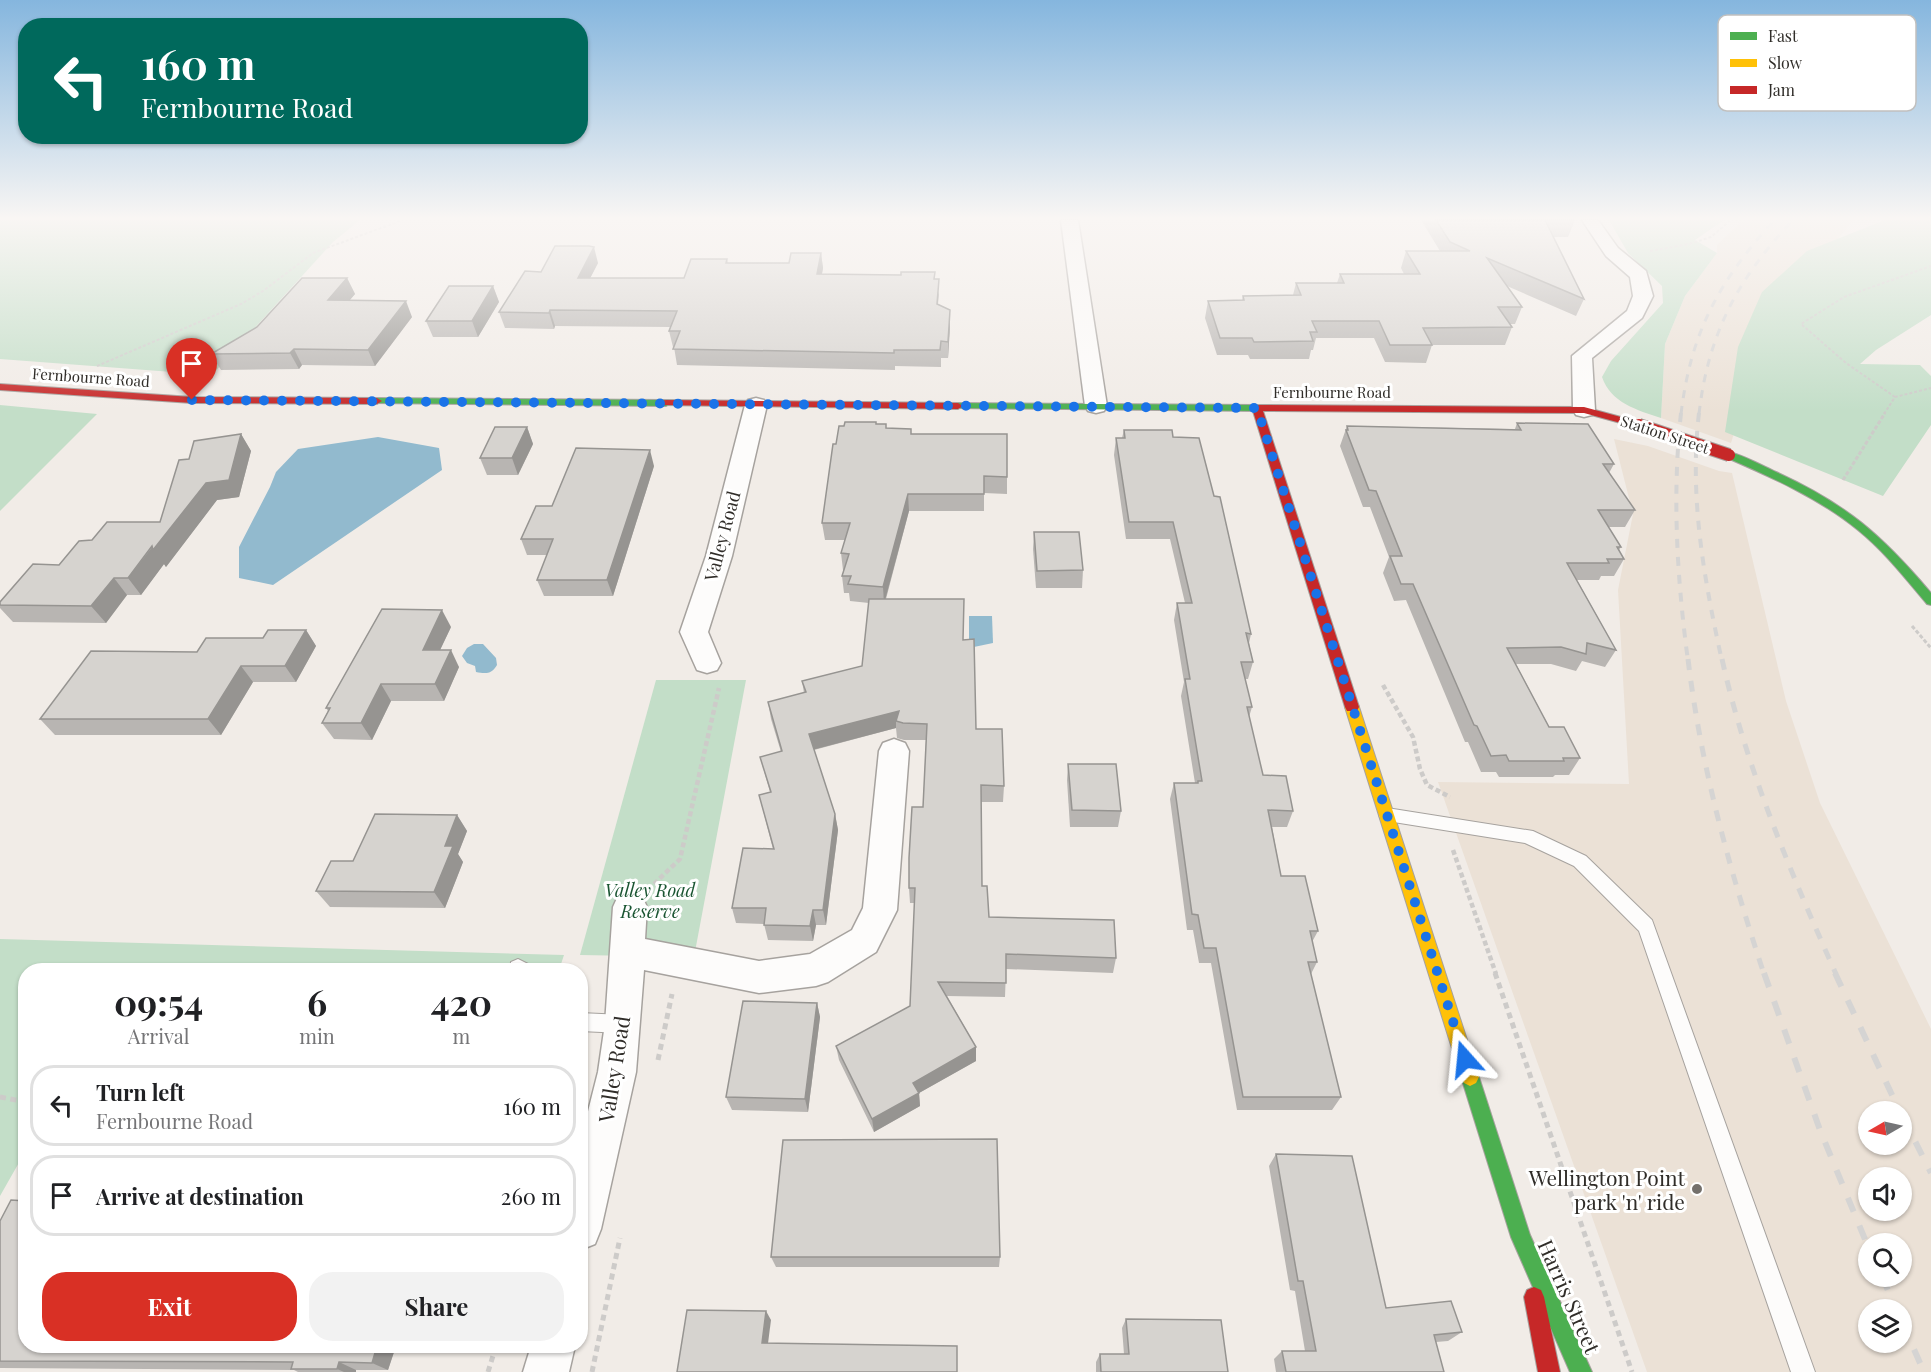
<!DOCTYPE html>
<style>
:root{--surface:#fff;--page:#f2f2f2;--text:#202124;--muted:#757577;--line:#e0e0e0;--accent:#d93025}
body{margin:0;font-family:"Playfair Display",serif;background:var(--page);color:var(--text);height:100vh;display:flex;flex-direction:column;font-size:22px;white-space:nowrap}
*{box-sizing:border-box;margin:0}
p{font-size:20px;color:var(--muted)}
.icon{flex:none;width:33px;height:33px;fill:none;stroke:currentColor;stroke-width:2;stroke-linecap:round;stroke-linejoin:round}
.map{position:relative;flex:1;overflow:hidden}
.panel{position:absolute;left:18px;top:963px;width:570px;height:390px;display:flex;flex-direction:column;background:var(--surface);border-radius:24px;box-shadow:0 2px 4px #0004}
.panel>*{flex:none}
.banner{position:absolute;left:18px;top:18px;width:570px;height:126px;border-radius:24px;box-shadow:0 2px 4px #0004;background:#00695c;color:#fff;overflow:hidden}
.needle{width:39px;rotate:261deg}
.buttons{position:absolute;left:1858px;top:1101px;display:grid;gap:12px}
.buttons a{display:grid;place-items:center;width:54px;height:54px;border-radius:50%;background:var(--surface);box-shadow:0 2px 4px #0004;font-size:30px}
.pin{position:absolute;display:grid;place-items:center;width:51px;height:51px;color:#fff;margin:-62px -26px;border-radius:50% 50% 50% 0;rotate:-45deg;box-shadow:0 0 6px #0007}
.pin .icon{rotate:45deg}
.me{position:absolute;width:66px;margin:-33px;rotate:342deg;stroke-linejoin:round;filter:drop-shadow(0 0 4px #0008)}
.turn{display:flex;align-items:center;gap:21px;height:126px;padding:0 24px;font-size:27px}
.turn .icon{width:78px;height:78px;stroke-width:2.5}
.turn b{display:block;font-size:42px;line-height:51px}
.eta{display:flex;justify-content:space-evenly;align-items:center;height:102px;text-align:center}
.eta b{font-size:36px;font-weight:700;line-height:42px}
.cta{display:flex;gap:12px;margin-top:auto;padding:12px 24px}
.cta a{flex:1;height:69px;border-radius:24px;background:var(--accent);color:#fff;font-size:24px;font-weight:700;line-height:69px;text-align:center}
.cta a+a{background:var(--page);color:var(--text)}
ul{padding:0;list-style:none}
li{display:flex;align-items:center;gap:18px;height:81px;margin:0 12px 9px;padding:0 12px;border:3px solid var(--line);border-radius:24px}
li div{flex:1}
li b{display:block;font-size:22px}
li em{font-style:normal}
.map>svg:first-child{display:block}
</style>
<div class="map">
<svg width="1931" height="1372" viewBox="0 0 1931 1372">
<rect width="100%" height="100%" fill="#f1ece7"/>
<g fill="#ebe1d6" fill-rule="evenodd">
<path d="M1743,220H1854L1789,295L1762,343L1731,443L1661,418L1665,344L1685,296L1717,253V245Z"/>
<path d="M1614,439L1648,446L1719,471L1732,473L1786,701L1820,803L1931,1029V1372H1647L1438,782L1629,784L1618,590L1633,514ZM1869,1112H1902V1144H1869ZM1869,1178H1902V1210H1869ZM1869,1244H1902V1276H1869ZM1869,1310H1902V1342H1869Z"/>
</g>
<g fill="#c3dec8">
<path d="M0,220H360L333,242L212,375L0,359Z"/>
<path d="M1609,220H1724L1695,240L1717,253L1685,296L1665,344L1661,418C1637,410 1611,403 1602,377L1611,361L1663,303L1662,286L1628,253Z"/>
<path d="M1885,220H1931V315L1876,350L1860,364L1920,365L1931,376V425L1883,496L1725,432L1738,347L1762,292L1807,251Z"/>
<path d="M0,405L97,414L0,511Z"/>
<path d="M656,680H746L694,957L580,955Z"/>
<path d="M0,939L564,955L559,970H26L25,1152L0,1196Z"/>
</g>
<g fill="#92bace">
<path d="M378,437L439,448L442,470L273,585L239,578V547L270,487L276,472L298,449Z"/>
<path d="M969,616H992L993,643L969,648Z"/>
<path d="M474,644H483L496,658L497,665C492,674 486,674 476,672L475,666L467,663L462,656L467,648Z"/>
</g>
<g fill="none" stroke-linecap="round" stroke-linejoin="round">
<g stroke="#a6a29e" stroke-width="2">
<g id="lane">
<path d="M1387,808L1533,831L1586,856L1652,920L1815,1372H1791L1639,931L1574,866L1525,843L1381,820L1379,815L1381,810Z"/>
<path d="M518,959L528,964L530,970H510L511,962Z"/>
<path d="M580,1013L623,1015L630,1017L633,1024L630,1031L623,1033L580,1031Z"/>
</g>
</g>
<g stroke="#a6a29e" stroke-width="3">
<g id="street">
<path d="M1061,220H1078L1107,406L1104,411L1096,413L1088,411L1085,406Z"/>
<path d="M1582,220H1598L1618,248L1646,271L1653,296L1642,318L1592,358L1595,410L1592,415L1584,417L1576,415L1573,410L1572,356L1627,311L1633,296L1630,277L1606,256Z"/>
<path d="M756,398L764,400L767,405L732,556L708,632L721,663L717,670L707,673L697,670L680,632L706,556L745,405L748,400Z"/>
<path d="M894,739L905,743L909,751L897,910L876,952L828,982L816,986L759,993L644,970L636,1072L601,1229L595,1244L580,1250V1143L598,1072L605,1024L613,907L618,896L630,892L642,896L647,907L645,939L759,961L810,954L852,930L863,908L879,751L883,743Z"/>
<path d="M531,1346H575L569,1372H523Z"/>
</g>
</g>
<g stroke="#a6a29e" stroke-width="2">
<g id="fast">
<path d="M377,398L666,400L671,403L666,406L373,403V399Z"/>
<path d="M958,403L1259,405L1264,408L1259,411L954,408V404Z"/>
<path d="M1729,452C1745,456 1761,465 1776,472C1846,504 1881,534 1931,593V605L1927,604C1905,578 1884,551 1858,530C1819,498 1771,477 1725,457L1724,455Z"/>
<path d="M1470,1068L1476,1071L1479,1077L1530,1235L1592,1372H1570L1511,1237L1461,1077L1464,1071Z"/>
</g>
</g>
<g stroke="#a6a29e" stroke-width="2">
<path id="slow" d="M1352,702L1357,703L1359,707L1479,1077L1476,1083L1470,1086L1464,1083L1461,1077L1345,707L1347,703Z"/>
</g>
<g stroke="#a6a29e" stroke-width="2">
<g id="jam">
<path d="M0,384L192,397L377,398L382,401L377,404L192,403L0,390Z"/>
<path d="M666,400L958,403L963,406L958,409L662,405V401Z"/>
<path d="M1259,405L1584,407L1643,423L1644,425L1639,428L1584,413L1263,411L1359,707L1357,711H1347L1345,707L1252,408Z"/>
<path d="M1534,1287L1541,1290L1544,1297L1560,1372H1538L1524,1297L1527,1290Z"/>
</g>
</g>
<g stroke="#cdcbc9" stroke-width="2" stroke-dasharray="3 2" stroke-linecap="butt">
<path d="M1650,251L1689,244L1711,237L1731,220"/>
<path d="M97,366L241,304L263,291L313,253L403,220"/>
<path d="M1895,397L1846,363L1801,324L1844,297L1931,266"/>
<path d="M1884,414L1895,397L1931,388"/>
</g>
<g stroke="#cdcbc9" stroke-width="3" stroke-dasharray="4 2" stroke-linecap="butt">
<path d="M1843,480L1885,413"/>
<path d="M1912,626L1931,648"/>
</g>
<g stroke="#cdcbc9" stroke-width="4.5" stroke-dasharray="5 3" stroke-linecap="butt">
<path d="M1383,685L1413,737L1420,769L1427,785L1450,797"/>
<path d="M1453,850L1496,974"/>
<path d="M654,884L680,859L719,688"/>
</g>
<g stroke="#cdcbc9" stroke-width="5" stroke-dasharray="6 4.5" stroke-linecap="butt">
<path d="M1495,973L1632,1372"/>
<path d="M658,1060L672,994"/>
<path d="M0,1097L26,1102"/>
<path d="M488,1372L496,1346"/>
<path d="M592,1372L620,1238"/>
</g>
<use href="#lane" fill="#fdfcfb" fill-rule="evenodd"/>
<use href="#street" fill="#fdfcfb" fill-rule="evenodd"/>
<use href="#fast" fill="#4caf50" fill-rule="evenodd"/>
<use href="#slow" fill="#ffc107" fill-rule="evenodd"/>
<use href="#jam" fill="#c62828" fill-rule="evenodd"/>
<g stroke="#d5d4d3" stroke-width="3" stroke-dasharray="8 8" stroke-linecap="butt">
<path d="M1681,414C1691,331 1719,282 1774,220"/>
<path d="M1699,414C1708,334 1738,278 1793,220"/>
</g>
<g stroke="#d5d4d3" stroke-width="4" stroke-dasharray="9 9" stroke-linecap="butt">
<path d="M1681,413C1672,495 1677,579 1688,661"/>
<path d="M1699,413C1689,497 1704,579 1722,661"/>
</g>
<g stroke="#d5d4d3" stroke-width="5" stroke-dasharray="11 11" stroke-linecap="butt">
<path d="M1688,659C1701,768 1730,871 1764,974"/>
<path d="M1722,659C1746,768 1791,873 1836,974"/>
</g>
<g stroke="#d5d4d3" stroke-width="6" stroke-dasharray="15 15" stroke-linecap="butt">
<path d="M1764,973L1820,1130L1869,1249"/>
<path d="M1835,973L1900,1112"/>
<path d="M1902,1115L1931,1173"/>
<path d="M1882,1276L1896,1310"/>
<path d="M1902,1322L1924,1372"/>
</g>
<g stroke="#a6a29e" stroke-width="14" stroke-linecap="butt">
<path id="jam-bridge" d="M1639,425L1729,455"/>
</g>
<use href="#jam-bridge" stroke="#c62828" stroke-width="12"/>
</g>
<g fill="#b8b5b2">
<path d="M1421,220H1575L1568,237H1553L1584,299L1576,316L1507,286L1522,307L1515,324H1510L1512,327L1505,345H1432L1426,363L1385,362L1374,338H1316L1313,350H1311L1309,359H1250L1248,355H1217L1205,318L1208,301L1242,300L1243,296L1293,295L1296,283H1337L1340,274H1404L1401,268L1406,251H1440Z"/>
<path d="M821,253L823,268L822,274L935,279L939,295L938,304L950,310V326L948,358H941V367L895,366V370L677,365L674,347H673L669,331L670,327L555,326L554,329L505,328L499,312L541,272L598,263L590,278H684L727,259L728,263H789Z"/>
<path d="M347,278L355,294L349,301L412,317L375,366L302,365L299,369L221,370L211,354Z"/>
<path d="M493,286L499,302L478,337H433L426,321Z"/>
<path d="M1517,423L1614,464L1609,473L1635,510L1625,527H1608L1621,547L1619,550L1624,559L1614,576H1601L1599,580H1577L1616,650L1605,667L1582,661L1576,671L1551,664H1516L1549,727L1580,758L1569,775H1555L1553,777H1499L1496,772H1481L1468,742H1465L1406,600L1394,601L1383,573L1389,557L1370,507H1363L1340,446L1347,426L1515,429Z"/>
<path d="M876,424L886,428L911,434L1007,477V494L984,493V511H909L886,599L963,640L976,729L1004,786L1003,802H981L982,886L989,917L1116,958L1113,973L1006,969L1005,997L947,996L976,1047V1061L919,1093L920,1106L874,1132L839,1060L836,1046L910,1006L915,903H910L909,888L923,807L926,740H904L897,738L896,728L814,750L835,814L838,830L826,925H816L813,941L768,940L764,924L736,923L732,908L773,849L759,795L770,792L760,757L781,752L771,719L768,702L804,693L802,681L862,666L869,603L850,601L849,593H844L842,576L844,570H843L841,553L845,540H825L822,523L836,444Z"/>
<path d="M527,427L533,444L518,475H487L480,458Z"/>
<path d="M1124,430L1173,437L1214,496L1251,634L1249,643L1253,662L1248,679H1245L1252,707L1249,717L1263,775L1293,811L1287,827H1272L1281,876L1318,931L1312,942L1317,962L1311,974L1341,1097L1332,1110H1237L1211,963H1199L1193,930H1187L1170,799L1174,783H1195L1181,696L1184,682L1174,620L1177,603H1185L1170,539H1126L1114,455L1116,438H1122Z"/>
<path d="M241,434L251,451L239,497L217,500L166,567L164,564L141,595H127L106,623L13,622L0,608V602L59,565L92,540L160,522L189,459Z"/>
<path d="M654,466L613,596H544L537,580L547,555H527L521,539L552,506Z"/>
<path d="M1034,532L1083,570L1082,588H1036L1033,549Z"/>
<path d="M451,627L440,650L459,667L444,701H391L372,740L334,739L322,723L328,711L326,708Z"/>
<path d="M306,630L316,646L296,682H253L221,735H55L40,719L197,652Z"/>
<path d="M1068,764L1121,811L1118,827H1070L1067,780Z"/>
<path d="M457,815L467,831L458,854L463,862L445,908L330,907L316,891L353,861Z"/>
<path d="M817,1003L820,1017L808,1112L732,1110L726,1097Z"/>
<path d="M1276,1154L1386,1308L1462,1332L1448,1341L1436,1342L1444,1372H1276L1274,1359L1282,1351H1305L1295,1291L1290,1290L1269,1166Z"/>
<path d="M0,1221L26,1346H396L388,1370H356V1372H298L294,1370L0,1368Z"/>
<path d="M771,1257H1000L999,1267H776Z"/>
<path d="M1126,1319L1228,1372H1096V1362L1100,1354H1124L1122,1328Z"/>
</g>
<g fill="#969491">
<path d="M594,247L598,263L582,294L578,278Z"/>
<path d="M821,253L823,268L819,289L817,274Z"/>
<path d="M347,278L355,294L336,316L328,300Z"/>
<path d="M493,286L499,302L478,337L472,321Z"/>
<path d="M406,301L412,317L375,366L368,350Z"/>
<path d="M550,310L555,326L554,329L549,313Z"/>
<path d="M950,310V326L948,358V342Z"/>
<path d="M294,349L302,365L299,369L290,353Z"/>
<path d="M527,427L533,444L518,475L512,458Z"/>
<path d="M241,434L251,451L239,497L217,500L166,567L164,564L141,595L128,578Z"/>
<path d="M650,450L654,466L613,596L607,580Z"/>
<path d="M908,494L909,511L884,604L883,587Z"/>
<path d="M114,578L127,595L106,623L91,606Z"/>
<path d="M442,610L451,627L432,667L423,650Z"/>
<path d="M306,630L316,646L296,682L285,666Z"/>
<path d="M451,650L459,667L444,701L435,684Z"/>
<path d="M241,666L253,682L221,735L208,719Z"/>
<path d="M381,684L391,701L372,740L361,723Z"/>
<path d="M899,711L896,721V728L812,750L809,734Z"/>
<path d="M835,814L838,830L826,925L823,910Z"/>
<path d="M457,815L467,831L458,854L463,862L445,908L434,892L445,846Z"/>
<path d="M813,910L816,925L813,941L810,926Z"/>
<path d="M817,1003L820,1017L808,1112L805,1099Z"/>
<path d="M976,1047V1061L919,1093L920,1106L874,1132L872,1119L913,1083Z"/>
<path d="M766,1311L771,1320L767,1351L762,1343Z"/>
<path d="M377,1346H396L388,1370L372,1363Z"/>
<path d="M339,1362L356,1370V1372H344L337,1369Z"/>
</g>
<g fill="#d6d3cf" stroke="#969491" stroke-width="1.5">
<path d="M1436,220H1575H1545L1584,299L1487,258L1522,307H1498L1512,327L1423,328L1432,345H1390L1379,321H1312L1317,332H1310L1313,341L1254,342L1252,338H1220L1208,301L1244,300L1243,296L1301,295L1296,283H1344L1340,274H1420L1406,251H1470L1450,242Z"/>
<path d="M555,246H589L594,247L578,278H684L691,259H727L726,263H789L791,253H821L817,274L901,275V272H935L934,279H939L937,304L950,310L948,342L941,341L940,350H894V353L673,349L680,331H669L677,311L550,310L549,313L499,312L525,271L541,272Z"/>
<path d="M302,278H347L328,300L406,301L368,350L294,349L290,353L211,354L257,327Z"/>
<path d="M449,286H493L472,321H426Z"/>
<path d="M845,422H876V424H886V428L911,429V434H1007V477L984,476V494H908L883,587L848,584L851,576H842L849,554L841,553L850,523H822L833,444H836L839,426H844Z"/>
<path d="M1517,423L1588,424L1614,464H1603L1635,510H1598L1621,547H1617L1624,559H1607L1609,563H1567L1616,650L1587,643L1586,654L1561,647L1507,648L1549,727H1564L1580,758H1563L1564,761H1509L1506,755L1491,756L1477,726L1474,725L1413,584H1401L1390,556H1402L1376,491L1369,490L1346,430H1348L1347,426L1521,430Z"/>
<path d="M495,427H527L512,458H480Z"/>
<path d="M1124,430H1172L1173,437L1199,438L1214,496L1220,497L1251,634L1246,633L1253,662H1241L1252,707H1247L1263,775L1286,776L1293,811L1268,810L1281,876H1305L1318,931H1310L1317,962H1308L1341,1097H1243L1216,948H1204L1198,915L1192,914L1174,783H1198V781H1202L1185,679H1190L1177,603H1192L1173,522H1129L1116,438H1125Z"/>
<path d="M241,434L229,480L206,483L153,550L152,546L128,578H114L91,606L0,605V602L33,564L59,565L79,541L92,540L107,522H160L179,460L189,459L194,441Z"/>
<path d="M576,448L650,450L607,580H537L553,539H521L536,506H552Z"/>
<path d="M1034,532H1079L1083,570L1037,571Z"/>
<path d="M869,599H964L963,640L974,639L976,729H1002L1004,786L981,785L982,886H987L989,917L1114,920L1116,958L1006,954V983L938,982L976,1047L913,1083L919,1093L872,1119L836,1046L910,1006L915,888H909V858L912,807H923L927,724L903,723L896,721L899,711L809,734L835,814L823,910H813L810,926L764,925L766,908H732L743,848L774,849L759,795L771,792L760,757L782,751L768,702L806,692L802,681L862,666Z"/>
<path d="M382,609L442,610L423,650H451L435,684H381L361,723H322L330,708H326Z"/>
<path d="M268,630H306L285,666H241L208,719H40L91,651L197,652L206,638H263Z"/>
<path d="M1068,764H1116L1121,811L1072,810Z"/>
<path d="M375,814L457,815L445,846H453L434,892L316,891L331,861H353Z"/>
<path d="M743,1001L817,1003L805,1099L726,1097Z"/>
<path d="M997,1139L1000,1257H771L783,1140Z"/>
<path d="M1276,1154L1352,1156L1386,1308L1451,1301L1462,1332L1434,1335L1444,1372H1286L1282,1351H1316L1303,1281H1298Z"/>
<path d="M11,1200L26,1201V1346H377L372,1363L339,1362L337,1369H291L293,1362L0,1361V1221Z"/>
<path d="M687,1310L766,1311L762,1343L957,1346V1372H677Z"/>
<path d="M1126,1319L1221,1320L1228,1372H1101L1100,1354H1129Z"/>
</g>
<linearGradient id="sky" x2="0" y2="1"><stop stop-color="#85b6de"/><stop offset="0.53" stop-color="#f9f6f4"/><stop offset="1" stop-color="#f9f6f4" stop-opacity="0"/></linearGradient>
<rect width="1931" height="412" fill="url(#sky)"/>
<g fill="none" stroke-linecap="round" stroke-linejoin="round">
<path stroke="#1a73e8" stroke-width="10" stroke-dasharray="0 18" d="M192,400L1257,408L1465,1059"/>
</g>
<circle fill="#74706c" stroke="#fff" stroke-width="2" cx="1697" cy="1189" r="6"/>
<g text-anchor="middle" dominant-baseline="central" stroke-width="6" stroke-linejoin="round" paint-order="stroke">
<g font-size="15" fill="#302d29" stroke="#fff">
<text transform="translate(91 377) rotate(4)">Fernbourne Road</text>
<text x="1332" y="392">Fernbourne Road</text>
<text transform="translate(1665 434) rotate(18)">Station Street</text>
</g>
<g font-size="18" fill="#302d29" stroke="#fff">
<text transform="translate(722 536) rotate(-75)">Valley Road</text>
</g>
<g font-size="18" font-style="italic" fill="#1a5532" stroke="#fff">
<text x="650" y="890">Valley Road<tspan x="650" dy="21">Reserve</tspan></text>
</g>
<g font-size="21" fill="#302d29" stroke="#fff">
<text transform="translate(613 1069) rotate(-81)">Valley Road</text>
<text transform="translate(1570 1296) rotate(66)">Harris Street</text>
</g>
<g font-size="21" fill="#302d29" stroke="#fff" text-anchor="end">
<text x="1685" y="1177">Wellington Point<tspan x="1685" dy="24">park 'n' ride</tspan></text>
</g>
</g>
<rect x="1718" y="15" width="198" height="96" rx="9" fill="#fff" stroke="#c1c0bf" stroke-width="1.5"/>
<rect x="1730" y="32" width="27" height="8" fill="#4caf50"/>
<rect x="1730" y="59" width="27" height="8" fill="#ffc107"/>
<rect x="1730" y="86" width="27" height="8" fill="#c62828"/>
<g font-size="16" fill="#302d29">
<text x="1768" y="42">Fast</text>
<text x="1768" y="69">Slow</text>
<text x="1768" y="96">Jam</text>
</g>
</svg>
<div class="buttons">
<a><svg class="needle" viewBox="-14 -14 28 28"><path d="M0-13l5 13h-10z" fill="#e53935"/><path d="M0 13l5-13h-10z" fill="#757577"/></svg></a>
<a><svg class="icon" aria-label="sound" viewBox="0 0 24 24"><path d="M4 9h4l5-4v14l-5-4H4zM17 9q2 3 0 6"/></svg></a>
<a><svg class="icon" aria-label="search" viewBox="0 0 24 24"><circle cx="10" cy="10" r="6"/><path d="M15 15l6 6"/></svg></a>
<a><svg class="icon" aria-label="layers" viewBox="0 0 24 24"><path d="M12 4l9 5-9 5-9-5zM3 14l9 5 9-5"/></svg></a>
</div>
<div class="pin" style="left:192px;top:400px;background:#d93025"><svg class="icon" aria-label="arrive" viewBox="0 0 24 24"><path d="M6 21V4h12l-3 4 3 4H6"/></svg></div>
<svg class="me" style="left:1465px;top:1059px" viewBox="-20 -20 40 40"><path d="M0-17L14 15 0 8-14 15z" fill="#1a73e8" stroke="#fff" stroke-width="4"/></svg>
<div class="banner">
<div class="turn"><svg class="icon" aria-label="left" viewBox="0 0 24 24"><path d="M17 20v-9H6M10 6l-5 5 5 5"/></svg><div><b>160 m</b>Fernbourne Road</div></div>
</div>
<section class="panel">
<div class="eta">
<div><b>09:54</b><p>Arrival</p></div>
<div><b>6</b><p>min</p></div>
<div><b>420</b><p>m</p></div>
</div>
<ul>
<li><svg class="icon" aria-label="left" viewBox="0 0 24 24"><path d="M17 20v-9H6M10 6l-5 5 5 5"/></svg><div><b>Turn left</b><p>Fernbourne Road</p></div><em>160 m</em></li>
<li><svg class="icon" aria-label="arrive" viewBox="0 0 24 24"><path d="M6 21V4h12l-3 4 3 4H6"/></svg><div><b>Arrive at destination</b></div><em>260 m</em></li>
</ul>
<div class="cta"><a>Exit</a><a>Share</a></div>
</section>
</div>
